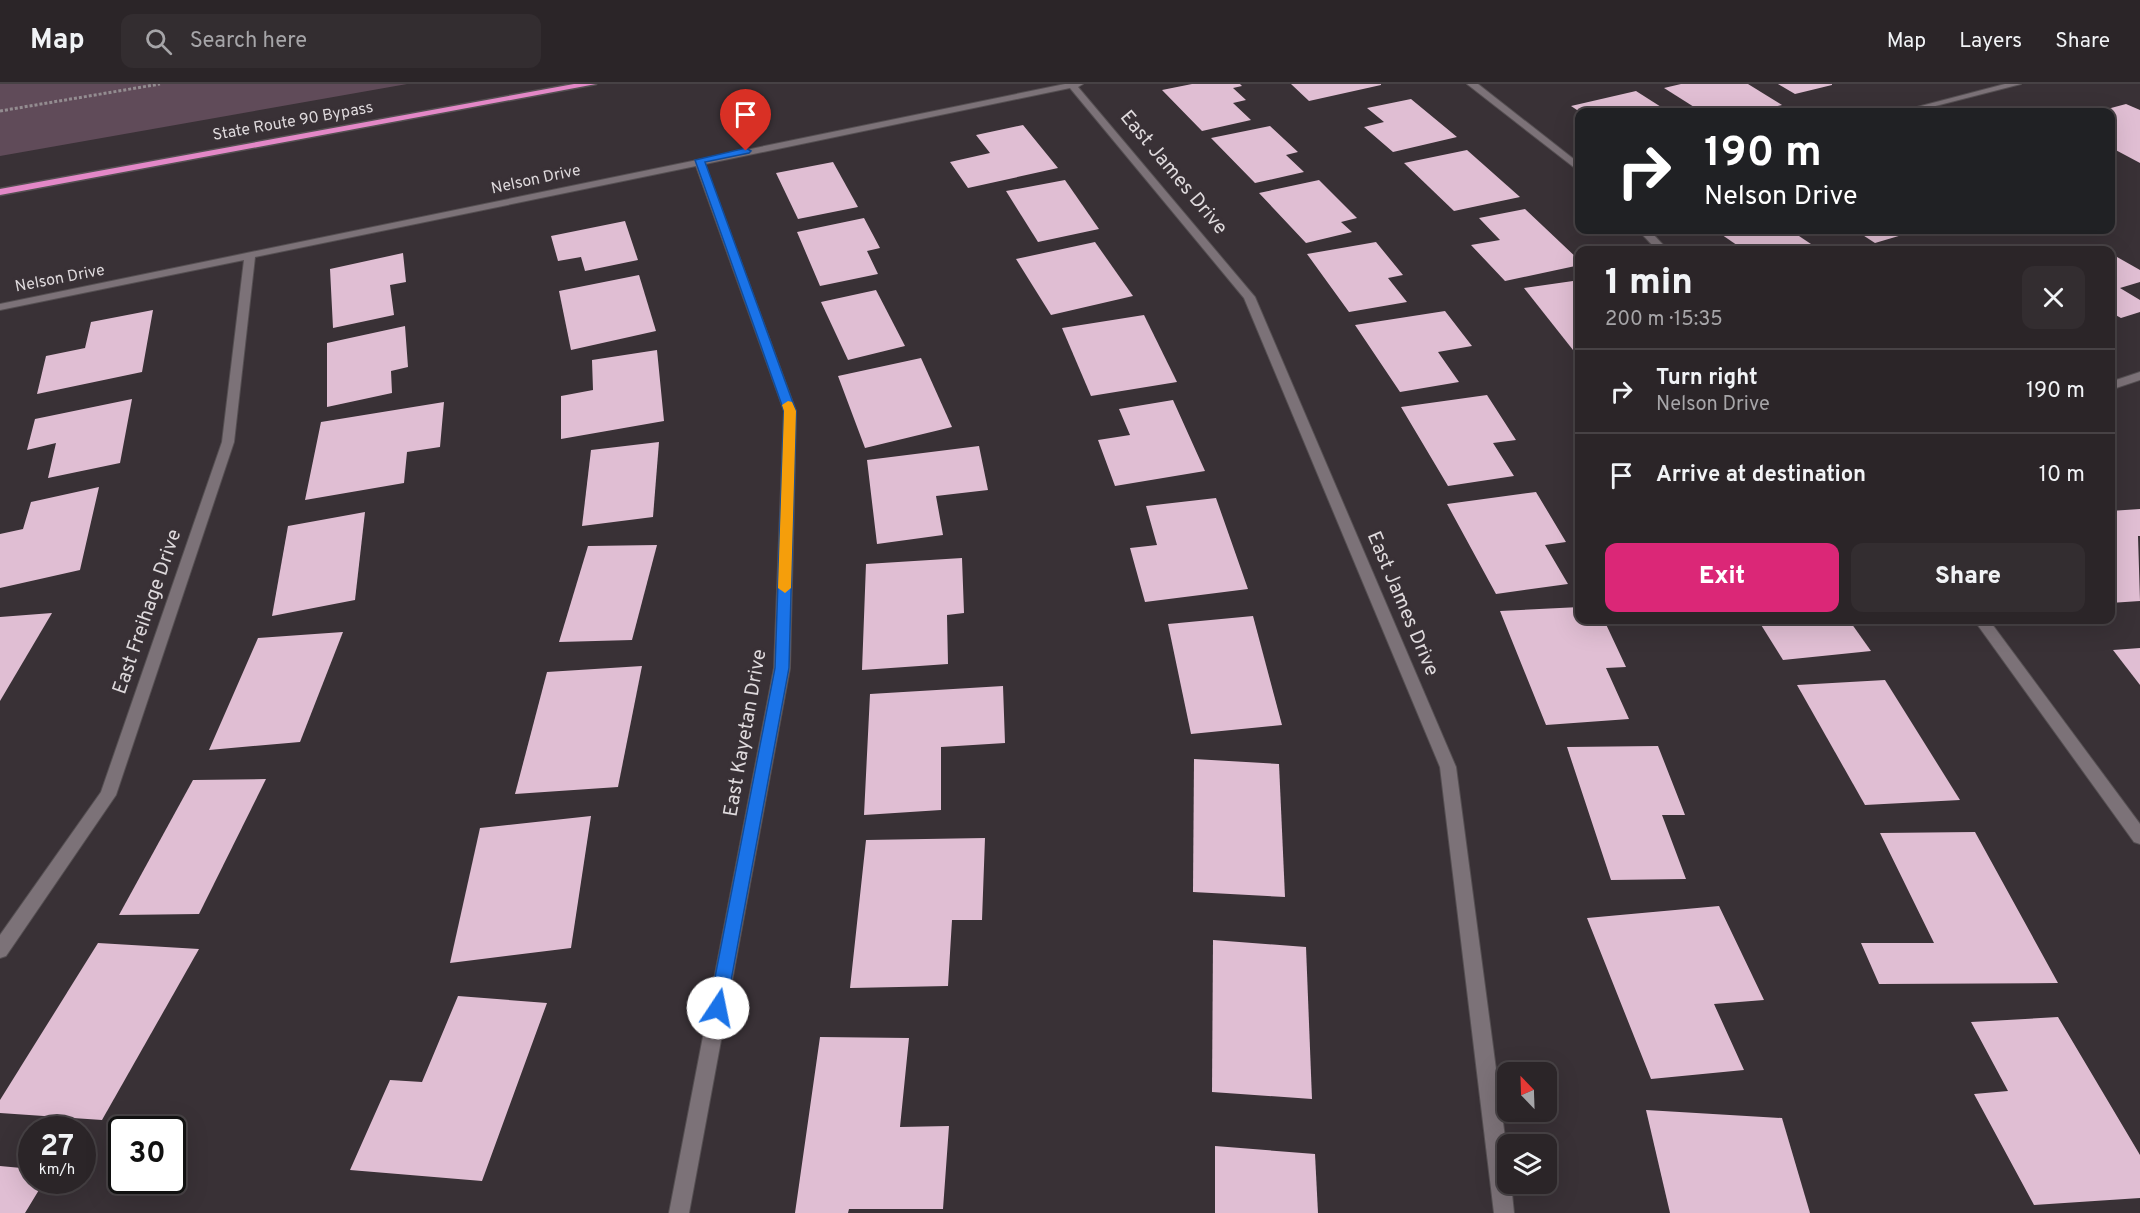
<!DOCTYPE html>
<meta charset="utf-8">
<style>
:root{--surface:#2b2528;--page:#332d30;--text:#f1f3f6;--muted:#a6a5a8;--line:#474245;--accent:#db2777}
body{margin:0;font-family:Overpass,sans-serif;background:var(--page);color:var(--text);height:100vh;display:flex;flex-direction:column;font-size:22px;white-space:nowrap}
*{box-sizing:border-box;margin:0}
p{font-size:20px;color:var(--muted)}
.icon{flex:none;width:33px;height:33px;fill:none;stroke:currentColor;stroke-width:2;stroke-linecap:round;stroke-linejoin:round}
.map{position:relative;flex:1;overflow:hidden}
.sheet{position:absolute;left:1575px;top:162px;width:540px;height:378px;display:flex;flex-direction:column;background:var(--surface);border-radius:12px;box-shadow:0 6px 24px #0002,0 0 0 2px var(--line)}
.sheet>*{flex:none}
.top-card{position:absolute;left:1575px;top:24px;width:540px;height:126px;border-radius:12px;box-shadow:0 6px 24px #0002,0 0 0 2px var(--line);background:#202124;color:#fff;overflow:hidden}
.needle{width:39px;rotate:337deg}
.controls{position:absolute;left:1497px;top:978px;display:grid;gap:12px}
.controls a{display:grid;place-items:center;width:60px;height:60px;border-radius:12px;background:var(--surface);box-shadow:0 6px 24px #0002,0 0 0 2px var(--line);font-size:30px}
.speed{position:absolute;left:18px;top:1032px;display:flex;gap:12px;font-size:30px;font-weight:700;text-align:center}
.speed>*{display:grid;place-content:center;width:78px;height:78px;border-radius:50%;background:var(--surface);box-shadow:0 6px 24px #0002,0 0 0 2px var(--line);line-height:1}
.speed small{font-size:15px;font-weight:400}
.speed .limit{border:3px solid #111;border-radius:9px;background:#fff;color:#111}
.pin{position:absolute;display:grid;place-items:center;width:51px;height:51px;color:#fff;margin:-62px -26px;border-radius:50% 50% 50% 0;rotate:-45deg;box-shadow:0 0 6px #0007}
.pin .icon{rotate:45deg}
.me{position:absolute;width:66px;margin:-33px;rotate:11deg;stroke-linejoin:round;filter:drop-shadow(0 0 4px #0008)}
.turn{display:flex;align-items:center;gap:21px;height:126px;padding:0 30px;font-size:27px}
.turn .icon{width:78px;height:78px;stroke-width:2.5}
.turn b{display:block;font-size:42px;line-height:51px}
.round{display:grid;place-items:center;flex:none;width:63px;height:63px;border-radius:12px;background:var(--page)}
.headline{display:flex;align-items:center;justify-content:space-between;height:102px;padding:0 30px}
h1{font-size:36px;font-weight:800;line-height:45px}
.action{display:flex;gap:12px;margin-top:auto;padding:12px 30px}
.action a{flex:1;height:69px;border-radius:12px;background:var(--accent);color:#fff;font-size:24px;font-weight:800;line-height:69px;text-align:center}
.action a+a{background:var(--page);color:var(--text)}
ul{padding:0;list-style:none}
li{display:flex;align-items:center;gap:18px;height:84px;padding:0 30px;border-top:2px solid var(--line)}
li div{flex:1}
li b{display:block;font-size:22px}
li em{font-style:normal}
header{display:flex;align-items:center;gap:36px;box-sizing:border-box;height:84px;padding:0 30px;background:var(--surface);border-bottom:2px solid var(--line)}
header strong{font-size:28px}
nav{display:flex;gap:33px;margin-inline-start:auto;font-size:21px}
.search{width:420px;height:54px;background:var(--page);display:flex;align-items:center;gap:15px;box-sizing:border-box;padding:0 21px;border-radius:12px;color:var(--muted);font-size:22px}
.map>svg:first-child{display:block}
</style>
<header>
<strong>Map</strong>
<div class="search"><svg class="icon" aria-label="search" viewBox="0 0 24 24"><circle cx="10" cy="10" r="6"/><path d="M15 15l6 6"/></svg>Search here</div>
<nav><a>Map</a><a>Layers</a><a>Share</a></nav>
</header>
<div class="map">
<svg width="2140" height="1129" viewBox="0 0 2140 1129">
<rect width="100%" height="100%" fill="#393136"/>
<path fill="#604b59" d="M0,0H407L0,72Z"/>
<g fill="#e0bed3">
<path d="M1192,0H1240L1242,2L1233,4L1246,16L1233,19L1251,36L1202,47L1162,6Z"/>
<path d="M1291,0H1381V1L1309,17Z"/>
<path d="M1681,0H1748L1782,21L1751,28H1702L1664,4Z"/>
<path d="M1778,0H1832V1L1795,10Z"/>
<path d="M1636,7L1669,28H1580L1571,22Z"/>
<path d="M1411,15L1457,53L1393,68L1364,43L1384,38L1367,24Z"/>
<path d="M2126,20L2140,26V79L2110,63V28H2096Z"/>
<path d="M1023,41L1058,84L968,104L950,78L990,69L976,51Z"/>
<path d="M1270,42L1298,68L1286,71L1304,88L1255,99L1211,54Z"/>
<path d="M1467,66L1520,113L1454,127L1404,79Z"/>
<path d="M833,78L858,123L798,135L776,89Z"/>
<path d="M1065,96L1099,145L1038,158L1006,107Z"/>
<path d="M1319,96L1357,134L1341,138L1352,148L1306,159L1259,109Z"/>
<path d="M1525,125L1580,177V181L1505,197L1471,161L1500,156L1479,134Z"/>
<path d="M864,134L880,164L867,167L878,190L820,202L797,148Z"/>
<path d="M625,137L638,176L585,187L581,173L558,177L551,152Z"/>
<path d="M1715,146H1790L1820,166H1744Z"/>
<path d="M1855,146H1919L1875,159Z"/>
<path d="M1095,158L1133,212L1051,231L1016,175Z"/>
<path d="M1376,158L1403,191L1388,194L1407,218L1349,228L1307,170Z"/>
<path d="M403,169L406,198L390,201L394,231L333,244L330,185Z"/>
<path d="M2110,169L2140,186V198L2120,204L2140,216V228L2121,234L2110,228Z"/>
<path d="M639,191L656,247L571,266L559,207Z"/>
<path d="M1580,196V265L1573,266L1524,204Z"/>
<path d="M876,206L905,262L848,276L821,218Z"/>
<path d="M153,226L142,288L37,310L46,272L85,264L91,238Z"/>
<path d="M1445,227L1472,262L1438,268L1459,298L1400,308L1355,241Z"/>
<path d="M1144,231L1177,298L1091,312L1062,244Z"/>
<path d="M405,242L408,283L391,287L392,309L327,323V259Z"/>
<path d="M657,266L664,337L561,355V312L593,306L592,276Z"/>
<path d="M921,274L952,343L865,364L838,292Z"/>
<path d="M1487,311L1516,356L1493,359L1514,392L1448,402L1401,323Z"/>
<path d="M132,315L120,379L48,394L56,359L27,366L35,335Z"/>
<path d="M1173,316L1205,387L1115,402L1098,356L1130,351L1119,325Z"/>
<path d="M444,318L440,363L407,368L404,399L305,416L321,338Z"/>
<path d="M659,358L653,433L582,442L591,366Z"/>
<path d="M979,362L988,406L936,412L943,451L877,460L867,376Z"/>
<path d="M99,403L80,486L0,504V450L23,445L31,418Z"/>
<path d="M1536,408L1566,458L1545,461L1568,500L1496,510L1447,420Z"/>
<path d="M1216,414L1248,505L1145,518L1130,464L1157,461L1146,422Z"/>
<path d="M2140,425V452H2138L2140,517L2110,519V427Z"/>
<path d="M365,428L355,516L272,532L288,442Z"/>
<path d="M657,461L632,556L559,558L588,462Z"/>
<path d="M962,474L964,529L947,531L948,580L862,586L866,480Z"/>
<path d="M1580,523V536H1604L1626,583L1606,584L1629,635L1546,641L1500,527Z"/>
<path d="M52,529L0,617V533Z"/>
<path d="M1253,532L1282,641L1191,650L1168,540Z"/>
<path d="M1758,536H1849L1871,567L1783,576Z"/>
<path d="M343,548L300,658L209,666L258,554Z"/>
<path d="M2140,564V601L2113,566Z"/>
<path d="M642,582L618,703L515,710L547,588Z"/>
<path d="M1885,596L1960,716L1865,721L1797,601Z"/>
<path d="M1003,602L1005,659L941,663V726L864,731L870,610Z"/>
<path d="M1658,662L1685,731H1662L1686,795L1611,796L1567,663Z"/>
<path d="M1194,675L1279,680L1285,813L1193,808Z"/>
<path d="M266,695L199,830L119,831L193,696Z"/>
<path d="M591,732L571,864L450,879L480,744Z"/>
<path d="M1975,748L2058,899L1879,900L1861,859H1934L1880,749Z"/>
<path d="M985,754L982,836H952L948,902L850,904L866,756Z"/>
<path d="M1719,822L1764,916L1714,920L1744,986L1651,995L1587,834Z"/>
<path d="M1213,856L1306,863L1312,1015L1212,1008Z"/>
<path d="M98,859L199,865L102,1036L0,1029V1016Z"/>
<path d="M458,912L547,919L482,1097L350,1086L390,996L422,998Z"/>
<path d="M2058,933L2140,1071V1114L2034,1121L1974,1010L2008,1007L1971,938Z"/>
<path d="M820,953L909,954L900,1043L949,1042L943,1125H849L848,1129H795Z"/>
<path d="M1646,1026L1782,1034L1810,1129H1670Z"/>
<path d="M1215,1062L1315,1070L1318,1129H1215Z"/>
<path d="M0,1082L32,1085V1096H45L25,1129H0Z"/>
</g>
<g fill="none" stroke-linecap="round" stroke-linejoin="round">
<g stroke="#554f52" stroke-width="2">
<g id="minor">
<path d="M1065,0H1083L1078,3L1255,213L1456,683L1508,1076V1100H1511L1514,1129H1494L1440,683L1244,214L1070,4L705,80L796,327L790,584L689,1129H669L774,584L784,327L696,82L255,173L234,358L116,711L6,872L0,874V851L101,708L222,358L244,176L0,226V220Z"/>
<path d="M1467,0H1478L1580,80V88Z"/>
<path d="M2005,0H2021L1912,28H1898Z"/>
<path d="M1638,146H1649L1668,166H1657Z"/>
<path d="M2140,288V296L2110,306V298Z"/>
<path d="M1974,536H1989L2140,740V760L2134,758Z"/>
</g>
</g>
<g stroke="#554f52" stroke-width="3">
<path id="trunk" d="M574,0H596L0,111V105Z"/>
</g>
<path stroke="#938c90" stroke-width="3" stroke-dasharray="3 2" stroke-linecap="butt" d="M0,27L160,0"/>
<use href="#minor" fill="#7c7278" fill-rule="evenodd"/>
<use href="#trunk" fill="#e388c7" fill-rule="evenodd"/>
</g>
<path fill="#1a73e8" stroke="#114b97" stroke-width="1.5" d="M746,64L751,67L749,69L705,78L796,327L789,584L726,924L724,930L718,933L712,930L709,924L775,584L784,327L695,76Z"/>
<path fill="#f59e0b" d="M788,317L792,318L796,327L791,504L785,509L778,504L784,327L782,321Z"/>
<g text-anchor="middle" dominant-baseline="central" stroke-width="6" stroke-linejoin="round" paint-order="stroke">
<g font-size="16" fill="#ded9dc" stroke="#393136">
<text transform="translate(293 38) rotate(-10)">State Route 90 Bypass</text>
<text transform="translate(536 96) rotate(-12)">Nelson Drive</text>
<text transform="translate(60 195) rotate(-11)">Nelson Drive</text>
</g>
<g font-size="20" fill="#ded9dc" stroke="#393136">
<text transform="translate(1173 89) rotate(50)">East James Drive</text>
<text transform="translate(1402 520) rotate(67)">East James Drive</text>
<text transform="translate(148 528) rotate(-71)">East Freihage Drive</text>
<text transform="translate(746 649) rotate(-80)">East Kayetan Drive</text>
</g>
</g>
</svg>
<div class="controls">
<a><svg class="needle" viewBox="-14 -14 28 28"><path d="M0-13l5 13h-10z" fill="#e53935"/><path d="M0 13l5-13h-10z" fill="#a6a5a8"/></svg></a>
<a><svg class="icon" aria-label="layers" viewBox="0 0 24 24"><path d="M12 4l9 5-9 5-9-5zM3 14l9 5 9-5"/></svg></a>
</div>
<div class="speed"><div>27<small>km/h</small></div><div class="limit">30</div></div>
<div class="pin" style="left:746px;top:67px;background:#d93025"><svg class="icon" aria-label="arrive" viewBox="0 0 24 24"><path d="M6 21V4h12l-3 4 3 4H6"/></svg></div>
<svg class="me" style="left:718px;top:924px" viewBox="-20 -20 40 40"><circle r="19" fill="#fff"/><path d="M0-13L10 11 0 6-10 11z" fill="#1a73e8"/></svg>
<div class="top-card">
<div class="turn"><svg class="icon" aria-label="right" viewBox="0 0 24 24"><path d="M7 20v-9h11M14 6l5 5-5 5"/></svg><div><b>190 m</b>Nelson Drive</div></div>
</div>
<section class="sheet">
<div class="headline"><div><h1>1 min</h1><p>200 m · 15:35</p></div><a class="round"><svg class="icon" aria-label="close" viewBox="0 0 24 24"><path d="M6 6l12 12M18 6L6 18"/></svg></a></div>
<ul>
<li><svg class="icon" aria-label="right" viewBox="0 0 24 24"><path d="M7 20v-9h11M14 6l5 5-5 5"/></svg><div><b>Turn right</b><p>Nelson Drive</p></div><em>190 m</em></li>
<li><svg class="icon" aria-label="arrive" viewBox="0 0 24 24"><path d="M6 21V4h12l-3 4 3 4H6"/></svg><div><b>Arrive at destination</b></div><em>10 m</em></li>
</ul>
<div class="action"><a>Exit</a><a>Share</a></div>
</section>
</div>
